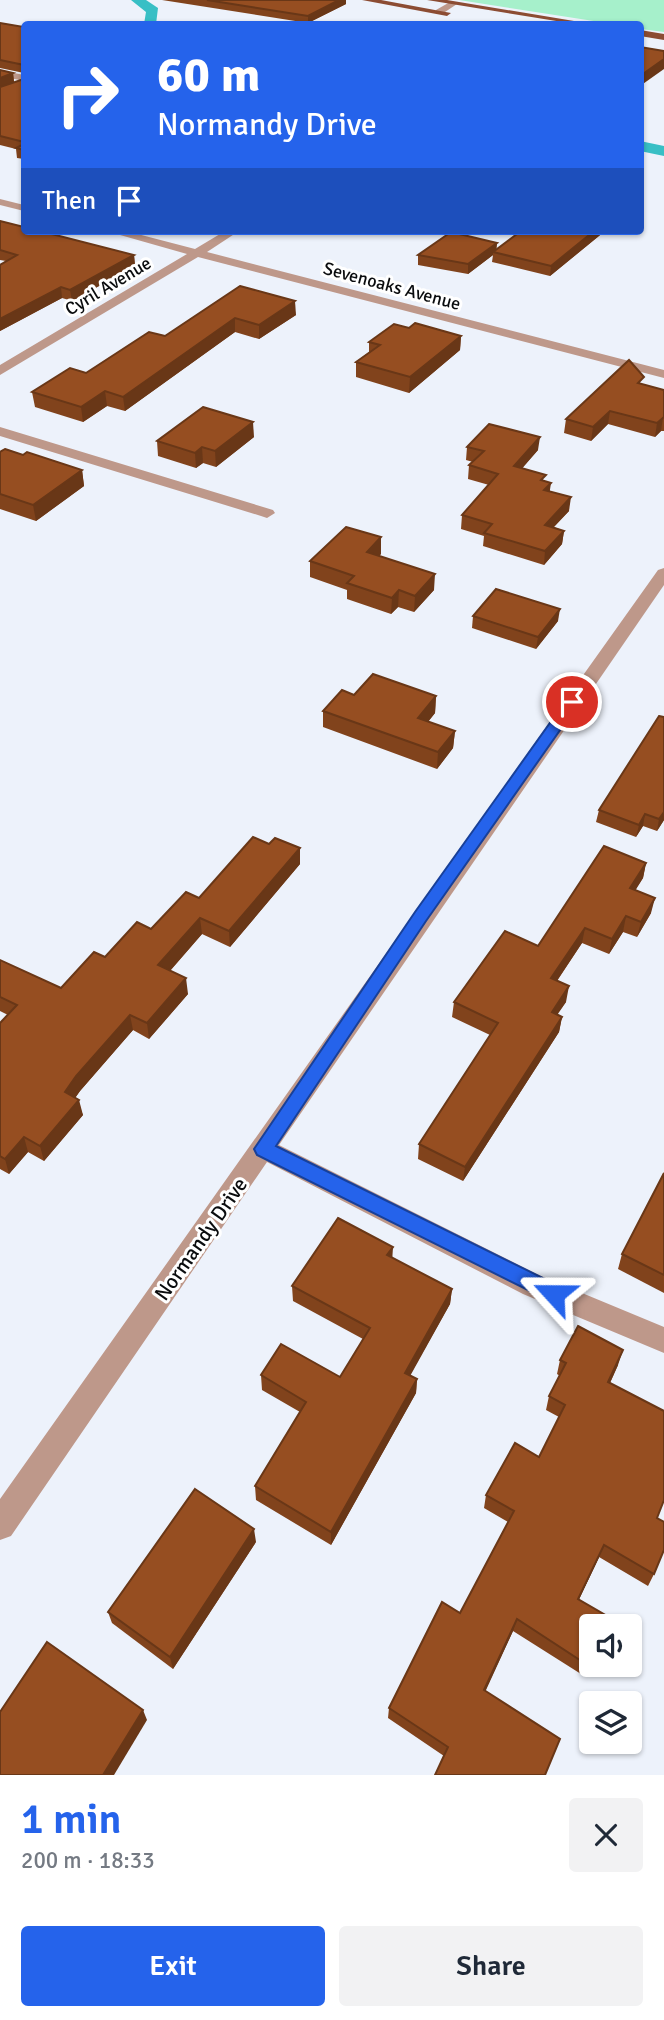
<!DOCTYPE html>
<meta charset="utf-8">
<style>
:root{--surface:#fff;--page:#f2f2f3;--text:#1f2937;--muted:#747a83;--accent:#2563eb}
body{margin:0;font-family:Signika,sans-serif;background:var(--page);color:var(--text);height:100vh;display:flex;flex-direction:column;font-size:26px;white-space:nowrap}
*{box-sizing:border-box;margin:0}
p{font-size:23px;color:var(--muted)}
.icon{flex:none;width:38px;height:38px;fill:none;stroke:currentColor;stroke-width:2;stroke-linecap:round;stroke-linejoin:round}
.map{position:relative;height:1775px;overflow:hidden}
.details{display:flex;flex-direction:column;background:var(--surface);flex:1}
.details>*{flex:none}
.hud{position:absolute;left:21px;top:21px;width:623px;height:214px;border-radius:7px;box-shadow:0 2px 5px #0004;background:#2563eb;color:#fff;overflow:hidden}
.tools{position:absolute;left:579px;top:1614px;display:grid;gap:14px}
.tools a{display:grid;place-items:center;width:63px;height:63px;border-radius:7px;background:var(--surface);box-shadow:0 2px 5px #0004;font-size:35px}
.pin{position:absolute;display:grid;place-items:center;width:60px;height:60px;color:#fff;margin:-30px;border:4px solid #fff;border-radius:50%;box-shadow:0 2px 7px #0007}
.me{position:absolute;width:77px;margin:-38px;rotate:294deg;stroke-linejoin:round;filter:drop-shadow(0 0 5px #0008)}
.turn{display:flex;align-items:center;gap:24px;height:147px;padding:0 21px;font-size:32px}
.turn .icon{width:91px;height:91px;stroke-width:2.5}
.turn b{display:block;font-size:49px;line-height:60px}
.then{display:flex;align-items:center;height:66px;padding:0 21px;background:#0003;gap:14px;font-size:26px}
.round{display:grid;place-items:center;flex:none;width:74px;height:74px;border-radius:7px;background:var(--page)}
.overview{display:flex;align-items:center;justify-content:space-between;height:119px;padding:0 21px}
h1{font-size:42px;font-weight:600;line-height:52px;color:var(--accent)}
.action{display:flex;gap:14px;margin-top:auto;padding:14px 21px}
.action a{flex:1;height:80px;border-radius:7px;background:var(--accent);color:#fff;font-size:28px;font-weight:600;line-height:80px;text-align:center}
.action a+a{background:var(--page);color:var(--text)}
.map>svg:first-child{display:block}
</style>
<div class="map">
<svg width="664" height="1775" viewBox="0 0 664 1775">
<rect width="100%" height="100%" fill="#edf2fb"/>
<path fill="#a6f0cb" d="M459,0H664V32L641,29L640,24H613Z"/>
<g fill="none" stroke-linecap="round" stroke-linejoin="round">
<g fill="#38bfc5" fill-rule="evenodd">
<path d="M131,0H146L158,8L156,24H144L146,12Z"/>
<path d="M640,141L664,146V156L640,151Z"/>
</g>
<g fill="#be988a" fill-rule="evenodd">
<path d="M450,2L457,4L442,14H436V10Z"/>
<path d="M0,70L24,75V81L0,76Z"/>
<path d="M0,199L24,205V211L0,205Z"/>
<path d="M106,231H126L195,249L225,231H239L207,252L664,370V378L198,257L0,375V365L187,254Z"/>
<path d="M0,427L273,510L275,513L267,518L261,516L0,436Z"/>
<path d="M664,568V585L279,1145L541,1276L664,1327V1353L523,1294L267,1162L11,1536L0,1540V1499L574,688L658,570Z"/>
</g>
<g fill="#8c4c33" fill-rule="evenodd">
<path d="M362,0H381L451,13L447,16Z"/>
<path d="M427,0H447L592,24H575Z"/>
<path d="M640,30L664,34V40L640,36Z"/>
</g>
</g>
<g fill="#81431c">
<path d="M162,0H346V4L308,23Z"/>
<path d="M0,23L24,27V159L17,158L16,149L0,145V70L13,73L14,82L2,87L24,79V73L0,68Z"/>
<path d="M0,221L134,255L135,266L72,301L62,298L0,331V265L6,261L0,260Z"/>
<path d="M521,231H605L550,276L492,262L493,255L468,274L418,265V255L497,243L496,250Z"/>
<path d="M240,286L296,315L259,339L235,332L125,411L107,406L83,422L35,407L32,392L86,373L165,336Z"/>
<path d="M409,328L461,336L460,350L409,393L356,377V362L369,352V342Z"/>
<path d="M643,385L664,390V431H661L655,437L608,424L591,441L564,433L566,419Z"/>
<path d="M254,437L216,467L203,463L196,468L158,456L157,441Z"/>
<path d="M467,447L538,450L522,468L545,481L550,491L569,511L554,527L564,531L562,544L544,565L483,546L484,536L461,529L462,515L489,485L468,479L469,465L473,462L466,460Z"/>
<path d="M0,452L23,455L82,470L84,486L36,521L0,509Z"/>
<path d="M381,554L379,556L434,590L414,612L398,607L391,614L347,599V590L310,577V561Z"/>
<path d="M473,616L558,621L536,649L472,628Z"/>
<path d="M354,695L436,696L435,713L428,722L455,731L453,748L437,769L323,727V711Z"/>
<path d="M664,717V820L657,831L643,826L636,837L596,822L599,810Z"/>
<path d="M269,844L300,848V864L230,947L202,934L170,971L188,994L149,1039L133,1030L80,1091L75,1098L83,1115L44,1161L28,1152L9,1174L0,1169V1023L8,1015L0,1011V960L61,988L105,957L199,898Z"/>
<path d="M646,863L643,878L635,890L651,913L637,937L623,932L609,954L582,943L557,981L566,1002L557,1014L562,1017L559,1032L463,1181L418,1159L419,1144L490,1035L452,1017L454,1002L538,946Z"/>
<path d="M664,1173V1293L618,1269L622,1254Z"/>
<path d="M392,1258L452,1289L450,1304L410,1375L417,1379L416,1393L331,1545L256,1500L255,1486L300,1412L262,1390L261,1375L340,1377L363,1339L293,1301L292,1286Z"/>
<path d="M560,1360L618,1365L610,1383L657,1518L654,1574L648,1586L599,1557L579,1599L592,1652L581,1674L513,1631L485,1691L444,1756L388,1718L389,1708L460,1613L508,1522L484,1508L486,1495L539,1457L559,1417L546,1410L549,1396L560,1376L557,1374Z"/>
<path d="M256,1542L173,1669L112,1623L108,1612Z"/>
</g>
<g fill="#693717">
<path d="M339,0H346V4L308,23V16Z"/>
<path d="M664,59V69L640,86V76Z"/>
<path d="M13,73L14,82L0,88V78Z"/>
<path d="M594,231H605L550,276L551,266Z"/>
<path d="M497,243L496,253L493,252V255L468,274V264Z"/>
<path d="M134,255L135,266L72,301L70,290Z"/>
<path d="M61,287L62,298L0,331V319Z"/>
<path d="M295,301L296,315L259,339V325Z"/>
<path d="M235,318V332L125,411L123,397Z"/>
<path d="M461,336L460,350L409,393L410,377Z"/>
<path d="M105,391L107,406L83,422L81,407Z"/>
<path d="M610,411L608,424L591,441L593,427Z"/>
<path d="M663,417L661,431L655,437L657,423Z"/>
<path d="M253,422L254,437L216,467L215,451Z"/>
<path d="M540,437L538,450L513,479L514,466Z"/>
<path d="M202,447L203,463L196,468L195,453Z"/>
<path d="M82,470L84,486L36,521L33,505Z"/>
<path d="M551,483L549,496L544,490Z"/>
<path d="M571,497L569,511L543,538L545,525Z"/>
<path d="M564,531L562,544L544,565L545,551Z"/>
<path d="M381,537V554L366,568L367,552Z"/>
<path d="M435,574L434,590L414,612L415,596Z"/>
<path d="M399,590L398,607L391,614L392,598Z"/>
<path d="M560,609L558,621L536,649L538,637Z"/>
<path d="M436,696L435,713L417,735L418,718Z"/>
<path d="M455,731L453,748L437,769L438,752Z"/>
<path d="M664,812V820L657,831L659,819Z"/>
<path d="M645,814L643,826L636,837L639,825Z"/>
<path d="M300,848V864L230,947L229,931Z"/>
<path d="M646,863L643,878L627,904L630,888Z"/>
<path d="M655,898L651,913L637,937L641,922Z"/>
<path d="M626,916L623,932L609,954L612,939Z"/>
<path d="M200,918L202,934L161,981L158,965Z"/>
<path d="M585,928L582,943L548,994L551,978Z"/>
<path d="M186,978L188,994L149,1039L147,1023Z"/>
<path d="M569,986L566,1002L549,1027L552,1012Z"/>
<path d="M130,1015L133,1030L80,1091L68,1108L65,1092L76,1076Z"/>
<path d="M562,1017L559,1032L463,1181L465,1167Z"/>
<path d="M79,1100L83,1115L44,1161L40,1146Z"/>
<path d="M24,1137L28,1152L9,1174L5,1159Z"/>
<path d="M393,1247L392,1263L387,1255Z"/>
<path d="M452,1289L450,1304L404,1387L405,1373Z"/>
<path d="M623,1350L618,1365L604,1396L608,1382Z"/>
<path d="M417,1379L416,1393L331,1545V1532Z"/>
<path d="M254,1529L256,1542L173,1669L170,1657Z"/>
<path d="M604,1545L599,1557L574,1610L578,1599Z"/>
<path d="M517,1619L513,1631L481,1701L484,1690Z"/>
<path d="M143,1710L147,1720L114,1775H103Z"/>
</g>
<g fill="#964e21" stroke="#693717" stroke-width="2">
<path d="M207,0H339L308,16Z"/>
<path d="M0,23L24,27V65L0,60Z"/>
<path d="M640,47L664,51V59L640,76Z"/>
<path d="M24,69V142L0,136V87L24,79Z"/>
<path d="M0,70L13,73L0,78Z"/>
<path d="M24,144V150L16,148Z"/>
<path d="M0,221L24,227V231H40L134,255L70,290L61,287L0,319V265L17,255L0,250Z"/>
<path d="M521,231H594L551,266L493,252Z"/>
<path d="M451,232L497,243L468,264L418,255Z"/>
<path d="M240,286L295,301L259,325L235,318L123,397L105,391L81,407L32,392L70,368L86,373L149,332L165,336Z"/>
<path d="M415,323L461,336L410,377L356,362L380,345L369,342L394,324L409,328Z"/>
<path d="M629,360L644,377L638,383L664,390V417L657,423L610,411L593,427L566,419Z"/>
<path d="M203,407L253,422L215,451L202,447L195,453L157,441Z"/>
<path d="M489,424L540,437L514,466L546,475L541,480L551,483L544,490L571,497L545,525L564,531L545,551L484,533L492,524L462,515L498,474L469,465L484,451L467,447Z"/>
<path d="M5,449L23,455L27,452L82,470L33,505L0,494V452Z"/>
<path d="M346,527L381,537L367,552L435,574L415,596L399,590L392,598L347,583L354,576L310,561Z"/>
<path d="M496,589L560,609L538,637L473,616Z"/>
<path d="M373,674L436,696L418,718L455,731L438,752L323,711L342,690L354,695Z"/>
<path d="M659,716L664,717V812L659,819L645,814L639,825L599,810Z"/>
<path d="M253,837L269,844L275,838L300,848L229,931L200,918L158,965L186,978L147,1023L130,1015L76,1076L65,1092L79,1100L40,1146L24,1137L5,1159L0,1156V1023L17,1005L0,997V960L61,988L94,952L105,957L137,922L151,929L186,892L199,898Z"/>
<path d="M604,846L646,863L630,888L655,898L641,922L626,916L612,939L585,928L551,978L569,986L552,1012L562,1017L465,1167L419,1144L498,1023L454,1002L505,931L538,946Z"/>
<path d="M664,1173V1275L622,1254Z"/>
<path d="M338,1218L393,1247L387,1255L452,1289L405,1373L417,1379L331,1532L255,1486L306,1402L261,1375L281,1344L340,1377L370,1328L292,1286Z"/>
<path d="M578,1326L623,1350L608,1382L664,1411V1500L657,1518L664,1522V1550L654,1574L604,1545L578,1599L607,1616L603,1626H592V1651L586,1664L517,1619L484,1690L560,1739L545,1775H435L448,1747L389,1708L442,1602L460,1613L514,1511L486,1495L515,1443L539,1457L565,1405L549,1396L566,1363L560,1360Z"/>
<path d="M195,1489L254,1529L170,1657L108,1612Z"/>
<path d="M47,1642L143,1710L103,1775H0V1712Z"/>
</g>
<path fill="#2563eb" stroke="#184099" stroke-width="2" d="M572,698L579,702L577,706L426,921L276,1146L561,1287L564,1294L561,1301L554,1303L257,1155L254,1149L415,912L567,699Z"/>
<g text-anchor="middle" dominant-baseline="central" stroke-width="6" stroke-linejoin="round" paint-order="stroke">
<g font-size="18" fill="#0a0c0e" stroke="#fff">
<text transform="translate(108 286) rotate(-31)">Cyril Avenue</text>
<text transform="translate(392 286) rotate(15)">Sevenoaks Avenue</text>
</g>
<g font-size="21" fill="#0a0c0e" stroke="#fff">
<text transform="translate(201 1239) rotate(-55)">Normandy Drive</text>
</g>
</g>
</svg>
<div class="tools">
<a><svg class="icon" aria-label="sound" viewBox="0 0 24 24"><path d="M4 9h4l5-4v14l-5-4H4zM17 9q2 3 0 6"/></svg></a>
<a><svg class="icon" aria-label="layers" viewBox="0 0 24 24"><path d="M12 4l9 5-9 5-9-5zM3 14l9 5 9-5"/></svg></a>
</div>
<div class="pin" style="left:572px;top:702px;background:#d93025"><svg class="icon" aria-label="arrive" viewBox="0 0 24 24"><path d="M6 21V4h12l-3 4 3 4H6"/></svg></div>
<svg class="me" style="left:554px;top:1294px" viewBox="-20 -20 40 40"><path d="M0-17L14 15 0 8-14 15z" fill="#2563eb" stroke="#fff" stroke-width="4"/></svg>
<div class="hud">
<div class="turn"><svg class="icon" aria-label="right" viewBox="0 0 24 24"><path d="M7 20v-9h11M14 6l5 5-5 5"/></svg><div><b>60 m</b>Normandy Drive</div></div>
<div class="then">Then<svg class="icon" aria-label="arrive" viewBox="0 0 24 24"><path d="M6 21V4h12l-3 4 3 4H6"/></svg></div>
</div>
</div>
<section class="details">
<div class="overview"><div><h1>1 min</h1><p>200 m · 18:33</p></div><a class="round"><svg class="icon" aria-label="close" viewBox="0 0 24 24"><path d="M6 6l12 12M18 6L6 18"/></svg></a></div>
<div class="action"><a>Exit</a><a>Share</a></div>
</section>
